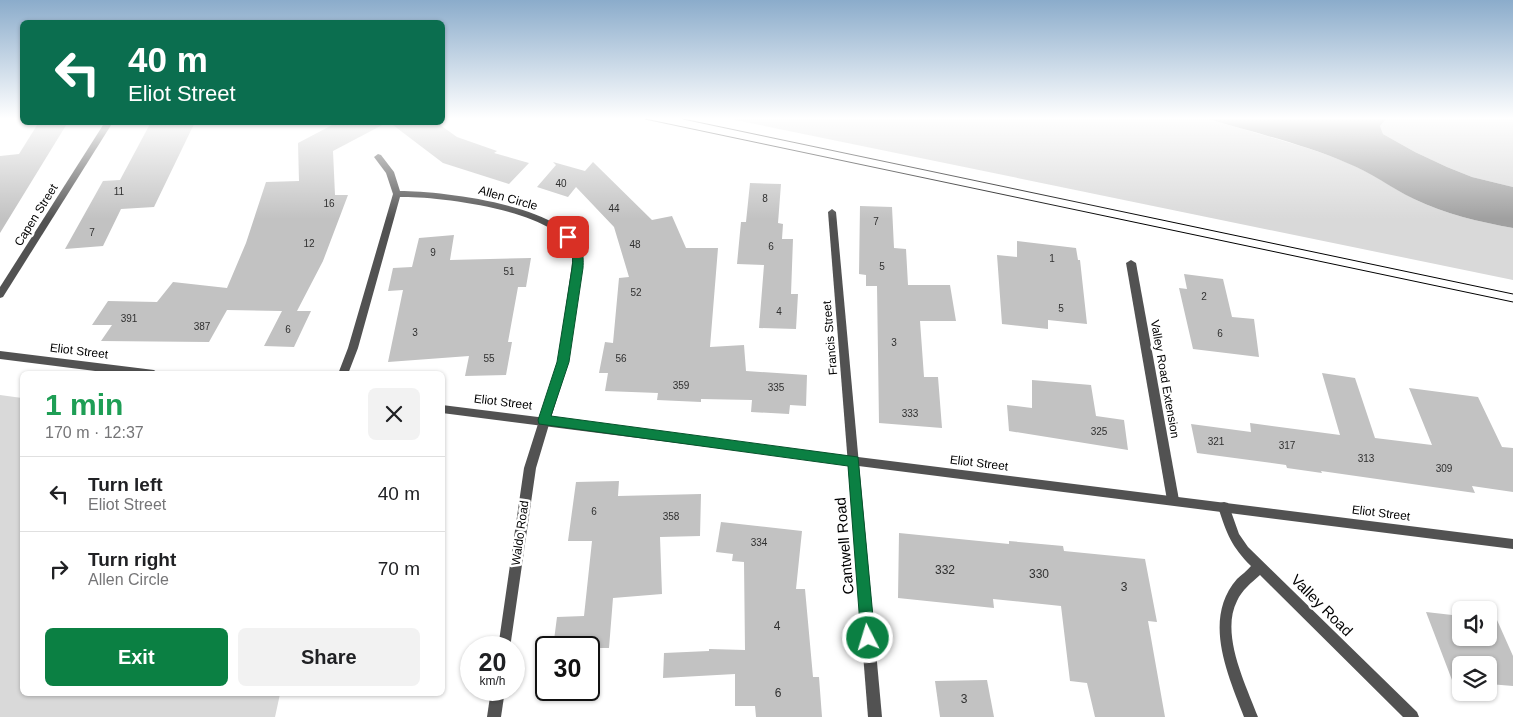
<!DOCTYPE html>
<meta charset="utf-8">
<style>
:root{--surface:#fff;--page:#f2f2f2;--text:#202124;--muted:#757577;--line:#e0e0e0;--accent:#0b8043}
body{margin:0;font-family:Helvetica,sans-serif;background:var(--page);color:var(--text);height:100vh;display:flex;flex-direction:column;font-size:19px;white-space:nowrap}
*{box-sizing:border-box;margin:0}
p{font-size:16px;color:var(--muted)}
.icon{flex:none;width:28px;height:28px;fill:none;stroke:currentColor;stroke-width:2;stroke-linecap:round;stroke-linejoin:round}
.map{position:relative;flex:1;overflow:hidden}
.sheet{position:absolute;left:20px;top:371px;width:425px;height:325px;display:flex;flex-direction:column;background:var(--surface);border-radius:8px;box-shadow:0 1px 4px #0004}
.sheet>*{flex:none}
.top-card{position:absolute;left:20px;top:20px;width:425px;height:105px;border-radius:8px;box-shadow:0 1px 4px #0004;background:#0b6e4f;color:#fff;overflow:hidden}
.buttons{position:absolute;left:1452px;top:601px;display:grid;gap:10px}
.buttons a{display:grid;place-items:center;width:45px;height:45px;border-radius:8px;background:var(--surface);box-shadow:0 1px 4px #0004;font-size:25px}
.speed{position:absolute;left:460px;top:636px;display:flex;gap:10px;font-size:25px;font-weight:700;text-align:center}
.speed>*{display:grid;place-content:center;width:65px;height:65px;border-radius:50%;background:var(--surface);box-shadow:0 1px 4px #0004;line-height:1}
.speed small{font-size:12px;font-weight:400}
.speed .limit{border:2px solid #111;border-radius:8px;background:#fff;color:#111}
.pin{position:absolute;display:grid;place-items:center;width:42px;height:42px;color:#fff;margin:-21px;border-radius:10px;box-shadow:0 2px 8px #0006}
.me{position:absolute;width:55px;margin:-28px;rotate:355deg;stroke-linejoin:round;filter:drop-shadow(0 0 4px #0008)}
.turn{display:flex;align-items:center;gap:18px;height:105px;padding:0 25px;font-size:22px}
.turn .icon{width:65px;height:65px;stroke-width:2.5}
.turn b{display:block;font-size:35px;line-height:42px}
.round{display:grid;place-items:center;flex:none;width:52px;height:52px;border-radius:8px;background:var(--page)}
.head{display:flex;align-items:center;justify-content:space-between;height:85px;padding:0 25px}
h1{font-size:30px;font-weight:700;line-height:38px;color:#1e9e55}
.primary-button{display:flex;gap:10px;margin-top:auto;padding:10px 25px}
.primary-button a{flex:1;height:58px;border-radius:8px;background:var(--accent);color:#fff;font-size:20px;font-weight:700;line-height:58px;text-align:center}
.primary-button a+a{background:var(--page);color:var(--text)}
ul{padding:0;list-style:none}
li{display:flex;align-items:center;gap:15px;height:75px;padding:0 25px;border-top:1px solid var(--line)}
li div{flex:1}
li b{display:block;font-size:19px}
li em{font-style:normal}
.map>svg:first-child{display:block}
</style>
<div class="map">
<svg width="1513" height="717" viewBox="0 0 1513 717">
<rect width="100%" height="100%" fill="#fff"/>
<g fill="#d9d9d9">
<path d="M731,119H1210C1255,134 1303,144 1348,163C1371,172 1392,188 1414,199C1445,214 1480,222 1513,228V280Z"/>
<path d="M1386,119H1513V187L1472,177L1447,167L1415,152L1383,134L1380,126Z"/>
<path d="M0,395L22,398V694H280L275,717H0Z"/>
</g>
<path fill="#a0a0a0" d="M1209,119H1386L1380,126L1383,134L1415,152L1447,167L1472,177L1513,187V228C1480,222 1445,214 1414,199C1391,188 1371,172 1347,163C1303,144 1255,133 1209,119Z"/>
<g fill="#c2c2c2">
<path d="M39,122H68L0,233V156L19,154Z"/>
<path d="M151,122H195L154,207L121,209L103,246L65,249L103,181L120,180Z"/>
<path d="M338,122H388L333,151L335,195H348L323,261L297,311H311L294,347L264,346L282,311L227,310L209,342L101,341L112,325H92L108,301L157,302L173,282L227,288L246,243L266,182L299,181L298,143Z"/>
<path d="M389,122H436L457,137L497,151L494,153L529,163L509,184L443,163Z"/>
<path d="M553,162L585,171L593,162L652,220L672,216L686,248H718L710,347L744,345L746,371L807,375L806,406L790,405L789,414L751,412L752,400L701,399V402L657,400L658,393L605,391L608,373H599L605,342L613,343L619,278L629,277L614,227L576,187L568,197L537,187L556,165Z"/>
<path d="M750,183L781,184L778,223L783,224L782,239H793L791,294H798L796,329L759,328L764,265L737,264L741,222H746Z"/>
<path d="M860,206L892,207L894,248L906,249L908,285H950L956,321H920L924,377H938L942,428L879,423L877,286H866V275L859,274Z"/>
<path d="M454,235L450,260L531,258L526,287H518L508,342H512L506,375L465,376L469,356L388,362L403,290L388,291L393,268L412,267L419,238Z"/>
<path d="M1017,241L1076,248L1078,260H1080L1087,324L1048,320V329L1002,324L997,255L1017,257Z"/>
<path d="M1184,274L1223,279L1232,317L1254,319L1259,357L1193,349L1179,288L1187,289Z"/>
<path d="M1322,373L1355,378L1375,438L1432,445L1409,388L1478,397L1502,447L1513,448V492L1472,486L1475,493L1321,471L1322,473L1287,468L1286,465L1197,453L1191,424L1251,432L1250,423L1340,435Z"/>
<path d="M1032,380L1091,385L1096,416L1124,420L1128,450L1009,431L1007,405L1032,408Z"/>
<path d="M619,481L618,496L701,494L700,536L660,537L662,594L613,598L609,648H553L557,617L584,616L592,541H568L576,482Z"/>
<path d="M721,522L802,531L796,589H805L813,677H819L822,717H756L755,706H735V674L663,678L664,653L709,651V649L745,650L744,562L732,561L733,554L716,552Z"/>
<path d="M899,533L1009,544V541L1063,546L1064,551L1145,559L1157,622L1148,621L1165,717H1095L1087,683L1070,681L1061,606L993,599L994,608L898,598Z"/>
<path d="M1426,612L1461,616V638H1489V619L1497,620L1513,656V686L1489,684V665H1461V681L1452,680Z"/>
<path d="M987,680L994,717H940L935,681Z"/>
</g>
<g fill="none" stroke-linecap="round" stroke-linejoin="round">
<g fill="#525252" fill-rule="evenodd">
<path d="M105,122H113L3,297L0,298V287Z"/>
<path d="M378,154L381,155L394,172L400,191C441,191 578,206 583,257L568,361L536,468L510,648H498L524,468L558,361L573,257C570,211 437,196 400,197L358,348L348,374H338L348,348L393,194L386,173L374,157Z"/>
<path d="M832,209L836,212L882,717H868L828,212Z"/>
<path d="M1131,260L1136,263L1179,500L1177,504L1173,505L1169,504L1167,500L1126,263Z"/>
<path d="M1224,502L1228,503L1239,534L1248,547L1417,712L1419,717H1403L1260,575C1251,583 1242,590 1237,601C1220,634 1246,685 1258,717H1244C1228,675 1202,619 1237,579C1241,575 1247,571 1251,566C1231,546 1227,534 1218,507L1220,503Z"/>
<path d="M491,690H505L501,717H487Z"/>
</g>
<g fill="#525252" fill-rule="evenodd">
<path d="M0,351L154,370L159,374H119L0,359Z"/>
<path d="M442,405L1513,539V549L442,413Z"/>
</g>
<g stroke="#000" stroke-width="1">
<path d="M645,119L1513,302"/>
<path d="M683,119L1513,294"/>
</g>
</g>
<linearGradient id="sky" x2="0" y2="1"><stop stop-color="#8baccb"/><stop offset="0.54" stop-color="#fff"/><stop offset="1" stop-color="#fff" stop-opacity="0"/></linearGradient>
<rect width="1513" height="219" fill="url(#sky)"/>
<path fill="#0b8043" stroke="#07532c" d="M568,233C582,239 584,254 583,268L569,362L551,416L858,457L875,638L873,643L868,645L863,643L861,638L848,466L539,424L538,420L557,362L572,268C574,252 571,249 563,237Z"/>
<g text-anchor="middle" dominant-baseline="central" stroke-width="5" stroke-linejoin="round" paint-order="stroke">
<g font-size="10" fill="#303030">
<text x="561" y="183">40</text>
<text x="119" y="191">11</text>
<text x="765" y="198">8</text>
<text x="329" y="203">16</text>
<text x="614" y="208">44</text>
<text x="876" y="221">7</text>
<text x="92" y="232">7</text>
<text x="309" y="243">12</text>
<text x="635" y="244">48</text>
<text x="771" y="246">6</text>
<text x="433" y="252">9</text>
<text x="1052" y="258">1</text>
<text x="882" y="266">5</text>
<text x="509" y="271">51</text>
<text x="636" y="292">52</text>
<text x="1204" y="296">2</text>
<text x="1061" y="308">5</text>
<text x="779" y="311">4</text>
<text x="129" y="318">391</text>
<text x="202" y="326">387</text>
<text x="288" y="329">6</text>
<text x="415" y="332">3</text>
<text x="1220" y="333">6</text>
<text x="894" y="342">3</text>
<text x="489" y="358">55</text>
<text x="621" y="358">56</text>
<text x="681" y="385">359</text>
<text x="776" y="387">335</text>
<text x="910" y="413">333</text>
<text x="1099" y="431">325</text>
<text x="1216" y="441">321</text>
<text x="1287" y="445">317</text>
<text x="1366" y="458">313</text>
<text x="1444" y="468">309</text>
<text x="594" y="511">6</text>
<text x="671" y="516">358</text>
<text x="759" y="542">334</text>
</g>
<g font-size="12" fill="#000" stroke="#fff">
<text transform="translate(508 198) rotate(16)">Allen Circle</text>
<text transform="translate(36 215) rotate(-58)">Capen Street</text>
<text transform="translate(830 338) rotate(-95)">Francis Street</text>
<text transform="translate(79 351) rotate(7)">Eliot Street</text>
<text transform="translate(1165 379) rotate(80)">Valley Road Extension</text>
<text transform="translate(503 402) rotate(7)">Eliot Street</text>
<text transform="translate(979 463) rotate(7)">Eliot Street</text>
<text transform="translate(1381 513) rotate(7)">Eliot Street</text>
<text transform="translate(520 533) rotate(-82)">Waldo Road</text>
</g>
<g font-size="12" fill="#303030">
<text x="945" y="570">332</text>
<text x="1039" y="574">330</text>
<text x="1124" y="587">3</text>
<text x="777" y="626">4</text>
<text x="778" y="693">6</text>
<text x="964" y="699">3</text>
</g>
<g font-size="15" fill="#000" stroke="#fff">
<text transform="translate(844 546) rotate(-95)">Cantwell Road</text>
<text transform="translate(1322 605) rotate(45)">Valley Road</text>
</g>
</g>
</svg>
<div class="buttons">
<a><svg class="icon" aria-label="sound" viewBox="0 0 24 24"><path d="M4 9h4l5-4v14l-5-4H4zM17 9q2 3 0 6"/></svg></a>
<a><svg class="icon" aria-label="layers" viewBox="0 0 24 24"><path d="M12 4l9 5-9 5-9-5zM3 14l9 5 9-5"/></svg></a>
</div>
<div class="speed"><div>20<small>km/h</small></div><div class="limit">30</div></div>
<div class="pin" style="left:568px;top:237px;background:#d93025"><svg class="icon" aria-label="arrive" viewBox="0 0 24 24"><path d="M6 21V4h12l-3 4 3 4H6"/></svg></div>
<svg class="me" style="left:868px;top:638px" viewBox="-20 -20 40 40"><circle r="17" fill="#0b8043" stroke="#fff" stroke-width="3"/><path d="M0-11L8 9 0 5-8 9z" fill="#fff"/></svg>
<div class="top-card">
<div class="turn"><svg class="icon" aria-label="left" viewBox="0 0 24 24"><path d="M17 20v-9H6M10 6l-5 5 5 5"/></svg><div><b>40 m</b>Eliot Street</div></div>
</div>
<section class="sheet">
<div class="head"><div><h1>1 min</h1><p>170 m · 12:37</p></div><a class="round"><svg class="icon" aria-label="close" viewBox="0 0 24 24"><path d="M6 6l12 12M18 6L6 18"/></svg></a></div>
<ul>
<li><svg class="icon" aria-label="left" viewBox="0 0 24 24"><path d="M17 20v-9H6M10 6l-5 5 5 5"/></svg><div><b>Turn left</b><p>Eliot Street</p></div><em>40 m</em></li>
<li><svg class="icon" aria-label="right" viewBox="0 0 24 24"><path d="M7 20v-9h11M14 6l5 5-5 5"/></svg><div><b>Turn right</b><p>Allen Circle</p></div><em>70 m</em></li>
</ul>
<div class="primary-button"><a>Exit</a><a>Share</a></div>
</section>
</div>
